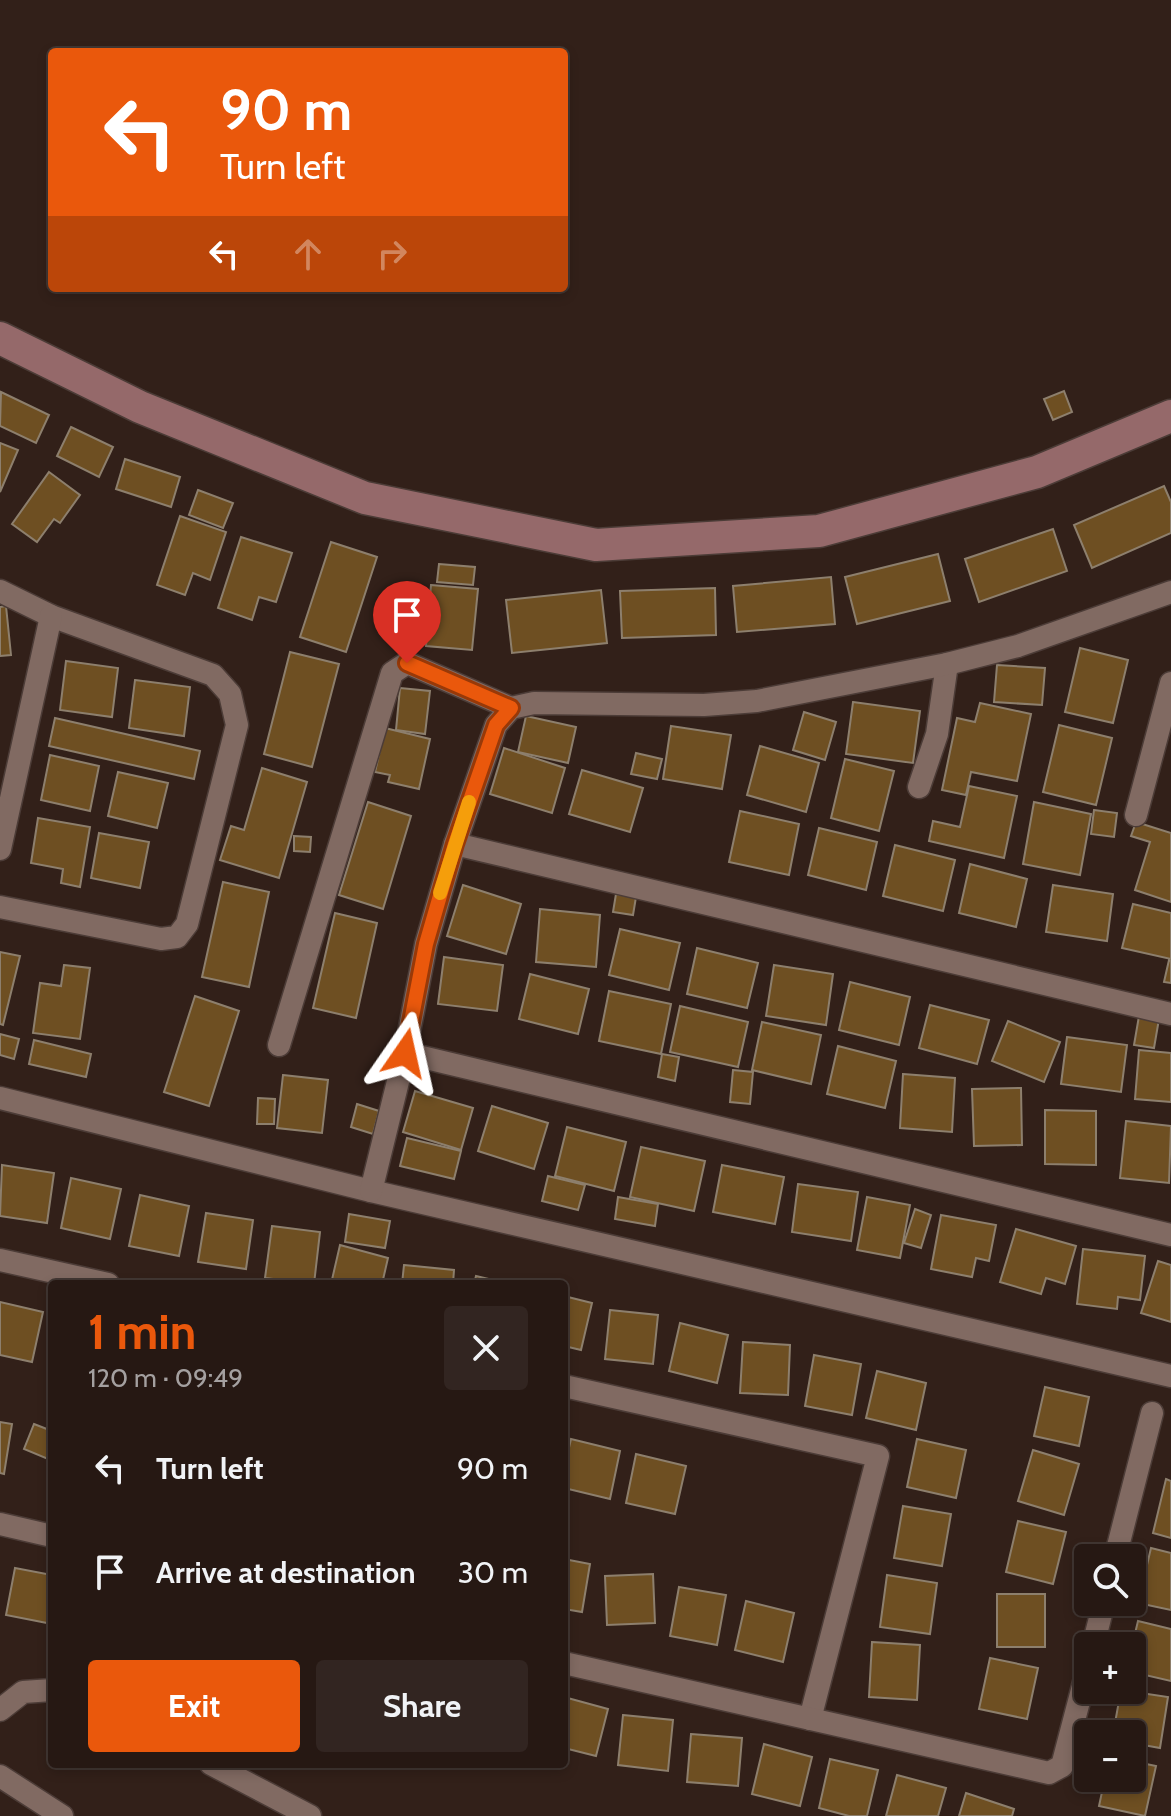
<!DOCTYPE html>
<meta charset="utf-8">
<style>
:root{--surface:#261813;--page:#322521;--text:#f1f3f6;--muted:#a4a0a0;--line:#423733;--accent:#ea580c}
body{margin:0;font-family:Cabin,sans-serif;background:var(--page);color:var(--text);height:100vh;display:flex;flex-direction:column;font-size:30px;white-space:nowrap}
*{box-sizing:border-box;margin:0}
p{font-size:26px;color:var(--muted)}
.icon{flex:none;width:44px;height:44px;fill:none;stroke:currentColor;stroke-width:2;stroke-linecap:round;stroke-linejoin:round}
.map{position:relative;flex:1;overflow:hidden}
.sheet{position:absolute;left:48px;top:1280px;width:520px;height:488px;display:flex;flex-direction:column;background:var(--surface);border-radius:8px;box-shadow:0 4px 12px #0003,0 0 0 2px var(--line)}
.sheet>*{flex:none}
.guide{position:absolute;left:48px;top:48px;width:520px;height:244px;border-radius:8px;box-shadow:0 4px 12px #0003,0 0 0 2px var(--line);background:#ea580c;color:#fff;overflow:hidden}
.fabs{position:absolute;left:1074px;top:1544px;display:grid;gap:16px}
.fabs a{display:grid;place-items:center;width:72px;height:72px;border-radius:8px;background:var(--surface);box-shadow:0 4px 12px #0003,0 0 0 2px var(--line);font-size:40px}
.pin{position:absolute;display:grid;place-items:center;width:68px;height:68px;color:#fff;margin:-82px -34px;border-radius:50% 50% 50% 0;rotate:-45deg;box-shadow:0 0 8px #0007}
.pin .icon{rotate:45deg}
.me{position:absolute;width:88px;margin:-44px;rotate:11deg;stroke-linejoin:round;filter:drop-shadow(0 0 6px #0008)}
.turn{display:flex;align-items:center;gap:28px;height:168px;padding:0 40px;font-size:36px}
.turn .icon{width:104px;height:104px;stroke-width:2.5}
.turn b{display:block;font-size:56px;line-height:68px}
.lanes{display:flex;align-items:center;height:76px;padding:0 40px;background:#0003;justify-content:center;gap:40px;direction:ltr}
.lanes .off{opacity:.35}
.round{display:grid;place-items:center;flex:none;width:84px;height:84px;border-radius:8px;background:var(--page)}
.head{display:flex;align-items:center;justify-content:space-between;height:136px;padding:0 40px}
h1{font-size:48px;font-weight:700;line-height:60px;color:var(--accent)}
.primary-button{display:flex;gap:16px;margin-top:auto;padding:16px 40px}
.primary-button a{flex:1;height:92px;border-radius:8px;background:var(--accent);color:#fff;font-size:32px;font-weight:700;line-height:92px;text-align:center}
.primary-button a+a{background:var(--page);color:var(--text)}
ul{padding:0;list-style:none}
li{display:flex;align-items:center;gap:24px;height:104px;padding:0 40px}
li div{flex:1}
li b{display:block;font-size:30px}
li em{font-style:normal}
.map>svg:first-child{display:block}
</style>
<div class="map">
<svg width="1171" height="1816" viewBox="0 0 1171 1816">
<rect width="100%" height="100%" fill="#322019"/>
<g fill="#6e4f22" stroke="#8d7f6d" stroke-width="2">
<path d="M1064,391L1072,412L1053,420L1044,399Z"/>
<path d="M1,392L49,415L36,443L0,426Z"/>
<path d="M71,427L113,447L99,477L57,456Z"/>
<path d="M0,443L18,450L0,492Z"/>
<path d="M125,459L180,477L171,507L116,489Z"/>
<path d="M49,472L80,495L60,523L54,519L37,542L12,524Z"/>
<path d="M1164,486L1171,502V533L1092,568L1074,525Z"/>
<path d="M198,490L233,503L223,528L189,515Z"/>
<path d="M180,516L226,532L210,580L193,573L185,595L157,585Z"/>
<path d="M1053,529L1067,571L979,602L965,559Z"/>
<path d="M241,537L292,553L276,602L259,597L252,620L218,608Z"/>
<path d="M331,542L377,557L346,652L300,637Z"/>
<path d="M938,554L950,601L857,624L845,577Z"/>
<path d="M439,564L475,567L473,585L437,582Z"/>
<path d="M831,577L835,624L737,632L733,586Z"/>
<path d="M431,585L478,589L472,650L426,646Z"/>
<path d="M715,588L716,635L622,638L620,591Z"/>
<path d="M601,590L607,643L512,653L506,600Z"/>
<path d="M6,606L11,655L0,656V607Z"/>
<path d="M1080,648L1128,660L1113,723L1065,712Z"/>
<path d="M290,652L339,664L312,767L264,754Z"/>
<path d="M66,661L118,668L112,717L60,710Z"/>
<path d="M997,665L1045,668L1042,705L994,702Z"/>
<path d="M135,680L190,687L184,736L129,728Z"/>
<path d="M400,688L430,691L425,734L396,730Z"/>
<path d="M853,702L920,711L913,763L846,754Z"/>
<path d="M980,703L1031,714L1017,781L971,772L966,795L942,790L957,718L975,722Z"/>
<path d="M804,712L836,722L825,760L793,750Z"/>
<path d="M526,716L576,727L568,763L518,752Z"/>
<path d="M55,718L200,751L194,779L49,746Z"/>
<path d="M1059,725L1112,738L1096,805L1043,792Z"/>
<path d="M671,726L731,735L722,789L663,779Z"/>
<path d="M385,728L430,739L419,789L388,782L390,775L375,772Z"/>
<path d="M760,746L819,763L806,812L747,795Z"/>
<path d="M504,748L565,768L552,813L490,794Z"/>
<path d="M636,753L662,759L657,779L631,774Z"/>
<path d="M50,755L99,766L90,811L41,800Z"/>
<path d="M845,759L894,771L879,831L831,818Z"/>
<path d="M262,768L307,782L279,878L220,860L231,826L244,830Z"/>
<path d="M582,770L643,788L630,832L569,814Z"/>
<path d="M118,772L168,783L157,828L108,816Z"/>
<path d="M969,786L1017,796L1004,858L929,841L933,821L960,827Z"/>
<path d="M368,802L411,816L383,909L339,895Z"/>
<path d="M1034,802L1091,814L1080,875L1023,864Z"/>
<path d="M1094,810L1117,813L1114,837L1091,834Z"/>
<path d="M740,811L799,824L789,875L729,862Z"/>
<path d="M38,818L90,827L80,887L61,883L63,869L31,863Z"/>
<path d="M1136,822L1171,833V902L1135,890L1150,842L1131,836Z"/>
<path d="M819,828L877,842L866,890L808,875Z"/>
<path d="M99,833L149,842L140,888L91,878Z"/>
<path d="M294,836L311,837L310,852L294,851Z"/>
<path d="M895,845L955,860L943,911L883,896Z"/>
<path d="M970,864L1027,879L1016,927L959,913Z"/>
<path d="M223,882L269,892L249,987L202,977Z"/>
<path d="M463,885L521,904L506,954L447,936Z"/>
<path d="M1053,885L1113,894L1107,941L1046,932Z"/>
<path d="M616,894L636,897L633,915L613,912Z"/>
<path d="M1133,904L1171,913V959L1122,948Z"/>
<path d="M540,909L600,915L596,967L536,962Z"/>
<path d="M335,913L377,923L356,1018L313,1008Z"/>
<path d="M620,929L680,943L669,990L609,975Z"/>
<path d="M697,948L758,963L747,1008L687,994Z"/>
<path d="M0,952L20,956L3,1025L0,1024Z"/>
<path d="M444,957L503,965L497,1011L438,1004Z"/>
<path d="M1169,960L1171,961V983L1164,982Z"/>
<path d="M64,965L90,968L80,1039L33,1033L40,983L61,986Z"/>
<path d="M774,965L833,974L826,1025L766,1016Z"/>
<path d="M530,974L589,989L578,1034L519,1019Z"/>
<path d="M850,982L910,997L899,1045L839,1030Z"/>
<path d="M609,991L671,1004L661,1054L599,1041Z"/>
<path d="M195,996L239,1011L209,1106L164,1092Z"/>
<path d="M930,1005L989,1020L977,1064L919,1048Z"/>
<path d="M680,1006L748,1022L738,1067L670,1052Z"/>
<path d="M1139,1016L1159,1019L1154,1048L1134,1045Z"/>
<path d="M1008,1021L1060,1042L1044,1082L992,1061Z"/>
<path d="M762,1022L821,1035L811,1084L752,1070Z"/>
<path d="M0,1034L19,1039L14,1059L0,1055Z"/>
<path d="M1067,1037L1127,1045L1121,1092L1061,1084Z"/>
<path d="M34,1040L91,1054L86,1077L29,1064Z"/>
<path d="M838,1046L896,1061L885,1108L827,1094Z"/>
<path d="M1139,1050L1171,1053V1102L1135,1099Z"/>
<path d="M662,1054L679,1057L675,1081L658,1077Z"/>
<path d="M733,1070L753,1072L750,1104L730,1102Z"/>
<path d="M903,1074L955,1078L952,1132L900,1128Z"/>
<path d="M283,1075L328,1080L322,1133L277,1128Z"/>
<path d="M1021,1088L1022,1145L974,1146L972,1089Z"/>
<path d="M415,1091L473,1108L461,1150L403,1132Z"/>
<path d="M258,1098L275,1099L274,1124H257Z"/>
<path d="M357,1104L379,1111L373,1134L351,1127Z"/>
<path d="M492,1106L548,1123L534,1169L478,1151Z"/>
<path d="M1045,1110L1096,1111V1165L1045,1164Z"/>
<path d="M1126,1121L1171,1126L1169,1183L1120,1178Z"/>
<path d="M567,1127L626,1142L614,1191L555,1176Z"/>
<path d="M407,1138L461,1151L454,1179L400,1166Z"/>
<path d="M641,1147L705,1161L694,1211L630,1197Z"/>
<path d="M2,1165L54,1173L47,1223L0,1216Z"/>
<path d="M722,1165L784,1177L775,1224L713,1212Z"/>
<path d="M548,1176L585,1185L578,1210L542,1201Z"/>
<path d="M71,1178L121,1189L110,1239L61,1228Z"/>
<path d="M798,1184L858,1192L851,1241L792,1232Z"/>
<path d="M140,1195L189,1206L179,1256L129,1246Z"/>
<path d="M618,1197L658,1204L655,1226L615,1219Z"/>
<path d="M867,1197L910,1205L900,1258L857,1250Z"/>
<path d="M915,1209L931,1215L921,1248L904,1243Z"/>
<path d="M206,1213L253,1220L246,1269L198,1262Z"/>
<path d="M349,1214L390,1221L385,1248L345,1242Z"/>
<path d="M941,1215L996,1225L989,1261L976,1258L972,1277L931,1269Z"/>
<path d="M272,1226L320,1232L314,1284L265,1278Z"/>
<path d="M1016,1229L1076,1246L1065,1284L1046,1278L1041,1294L1000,1282Z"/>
<path d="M340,1245L388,1258L382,1284H331Z"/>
<path d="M1083,1249L1145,1256L1140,1300L1118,1297L1117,1309L1077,1304Z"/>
<path d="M1158,1261L1171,1265V1322L1141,1313Z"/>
<path d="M404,1265L454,1270L453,1284H402Z"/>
<path d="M476,1276L510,1284H474Z"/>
<path d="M564,1296L592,1303L581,1350L564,1346Z"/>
<path d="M0,1302L43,1312L32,1362L0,1355Z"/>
<path d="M610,1310L658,1315L653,1364L605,1359Z"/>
<path d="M680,1323L728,1335L717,1383L669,1371Z"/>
<path d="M743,1342L790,1345L788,1395L740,1393Z"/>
<path d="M814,1355L861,1364L852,1415L805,1406Z"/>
<path d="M877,1371L926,1383L916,1430L866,1418Z"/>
<path d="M1045,1387L1089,1397L1079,1446L1034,1436Z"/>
<path d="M0,1422L12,1424L4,1474L0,1473Z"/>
<path d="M34,1424L52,1431V1448L48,1459L24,1449Z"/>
<path d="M571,1439L620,1451L610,1499L564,1488V1469Z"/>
<path d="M917,1439L966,1450L956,1498L907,1487Z"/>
<path d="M1033,1450L1079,1464L1064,1515L1018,1501Z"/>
<path d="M636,1454L686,1466L675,1514L626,1503Z"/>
<path d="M1166,1479L1171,1481V1538L1153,1533Z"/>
<path d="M903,1506L951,1514L942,1566L894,1558Z"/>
<path d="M1018,1521L1066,1532L1053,1584L1006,1572Z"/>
<path d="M1151,1548L1171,1553V1610L1138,1603Z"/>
<path d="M564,1559L590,1564L582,1612L564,1609Z"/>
<path d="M15,1568L52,1575V1624L6,1615Z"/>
<path d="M653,1574L655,1623L607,1625L605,1576Z"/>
<path d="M887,1575L937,1583L930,1634L880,1627Z"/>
<path d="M679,1587L726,1595L717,1645L670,1636Z"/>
<rect x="997" y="1594" width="48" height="53"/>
<path d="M746,1601L794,1613L783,1662L735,1650Z"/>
<path d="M1138,1621L1171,1629V1681L1132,1672V1646Z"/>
<path d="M872,1642L920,1645L917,1700L869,1697Z"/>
<path d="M990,1658L1038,1668L1027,1719L979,1709Z"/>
<path d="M1121,1690L1168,1697L1160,1748L1132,1743V1734H1113Z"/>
<path d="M564,1697L608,1709L596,1756L564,1748Z"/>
<path d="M623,1715L673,1720L668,1771L618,1765Z"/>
<path d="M691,1734L742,1738L738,1786L687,1782Z"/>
<path d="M764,1744L812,1757L800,1806L752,1794Z"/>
<path d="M830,1759L878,1770L867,1816H849L819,1808Z"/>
<path d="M1132,1761L1156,1766L1145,1816L1099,1806L1105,1778H1132Z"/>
<path d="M897,1775L946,1788L938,1816H886Z"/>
<path d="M966,1793L1014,1809L1012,1816H959Z"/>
</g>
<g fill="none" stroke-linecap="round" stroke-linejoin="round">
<g stroke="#4c3c37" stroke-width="25">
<g id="street">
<path d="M0,591L51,616L213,675L230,694L237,725L187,924L177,937L161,939L0,907"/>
<path d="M919,787L937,734L947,664"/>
<path d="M1136,815L1171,683"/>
<path d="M455,844L1171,1014"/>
<path d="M0,849L51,616"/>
<path d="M279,1045L392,673L407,663L511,708"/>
<path d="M405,1053L1171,1235"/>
<path d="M0,1098L371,1191L1171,1376"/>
<path d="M371,1191L405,1053L426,944L455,844L496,725L511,708L534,703L704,705L757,701L947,664L1018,646L1171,592"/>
<path d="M0,1260L108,1284"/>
<path d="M564,1386L878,1456L810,1719"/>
<path d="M0,1524L52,1536"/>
<path d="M1115,1558L1152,1413"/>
<path d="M1093,1646L1104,1602"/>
<path d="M564,1663L1049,1773L1062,1766L1088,1667"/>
<path d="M0,1710L23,1692L52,1690"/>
<path d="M211,1764L310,1816"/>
<path d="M0,1776L62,1816"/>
</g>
</g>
<g stroke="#4c3c37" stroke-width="35">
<path id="secondary" d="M0,338L140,407L365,498L596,545L819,531L1037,472L1171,416"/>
</g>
<use href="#street" stroke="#816a62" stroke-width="22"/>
<use href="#secondary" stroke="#95696a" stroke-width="32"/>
</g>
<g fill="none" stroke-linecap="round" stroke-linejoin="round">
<g stroke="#983908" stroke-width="20">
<path id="route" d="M405,1053L426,944L455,844L496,725L511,708L407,663"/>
</g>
<use href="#route" stroke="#ea580c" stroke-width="14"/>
<path stroke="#f59e0b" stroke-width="14" d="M440,893L469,802"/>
</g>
</svg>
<div class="fabs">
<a><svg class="icon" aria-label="search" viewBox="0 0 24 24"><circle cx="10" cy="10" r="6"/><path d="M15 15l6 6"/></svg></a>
<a>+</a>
<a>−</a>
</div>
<div class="pin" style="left:407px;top:663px;background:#d93025"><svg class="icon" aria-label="arrive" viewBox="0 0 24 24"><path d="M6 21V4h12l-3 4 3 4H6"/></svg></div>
<svg class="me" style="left:405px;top:1053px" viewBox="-20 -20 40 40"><path d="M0-17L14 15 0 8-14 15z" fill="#ea580c" stroke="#fff" stroke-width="4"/></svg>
<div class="guide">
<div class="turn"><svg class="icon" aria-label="left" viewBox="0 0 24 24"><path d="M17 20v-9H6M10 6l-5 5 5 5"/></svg><div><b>90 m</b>Turn left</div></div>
<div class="lanes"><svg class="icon" aria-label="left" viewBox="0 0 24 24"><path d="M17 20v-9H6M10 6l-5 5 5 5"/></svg><svg class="icon off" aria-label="ahead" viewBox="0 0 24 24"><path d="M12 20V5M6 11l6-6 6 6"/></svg><svg class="icon off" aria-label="right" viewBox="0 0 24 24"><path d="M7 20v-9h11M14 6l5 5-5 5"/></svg></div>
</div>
<section class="sheet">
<div class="head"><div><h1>1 min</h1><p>120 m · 09:49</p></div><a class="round"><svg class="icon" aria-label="close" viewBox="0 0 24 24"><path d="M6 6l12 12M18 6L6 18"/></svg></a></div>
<ul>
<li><svg class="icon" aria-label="left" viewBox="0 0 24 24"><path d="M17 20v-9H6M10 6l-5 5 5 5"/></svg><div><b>Turn left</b></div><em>90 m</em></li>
<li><svg class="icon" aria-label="arrive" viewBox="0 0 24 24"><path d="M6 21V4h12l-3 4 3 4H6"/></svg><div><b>Arrive at destination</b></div><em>30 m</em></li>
</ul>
<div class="primary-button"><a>Exit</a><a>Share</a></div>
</section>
</div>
